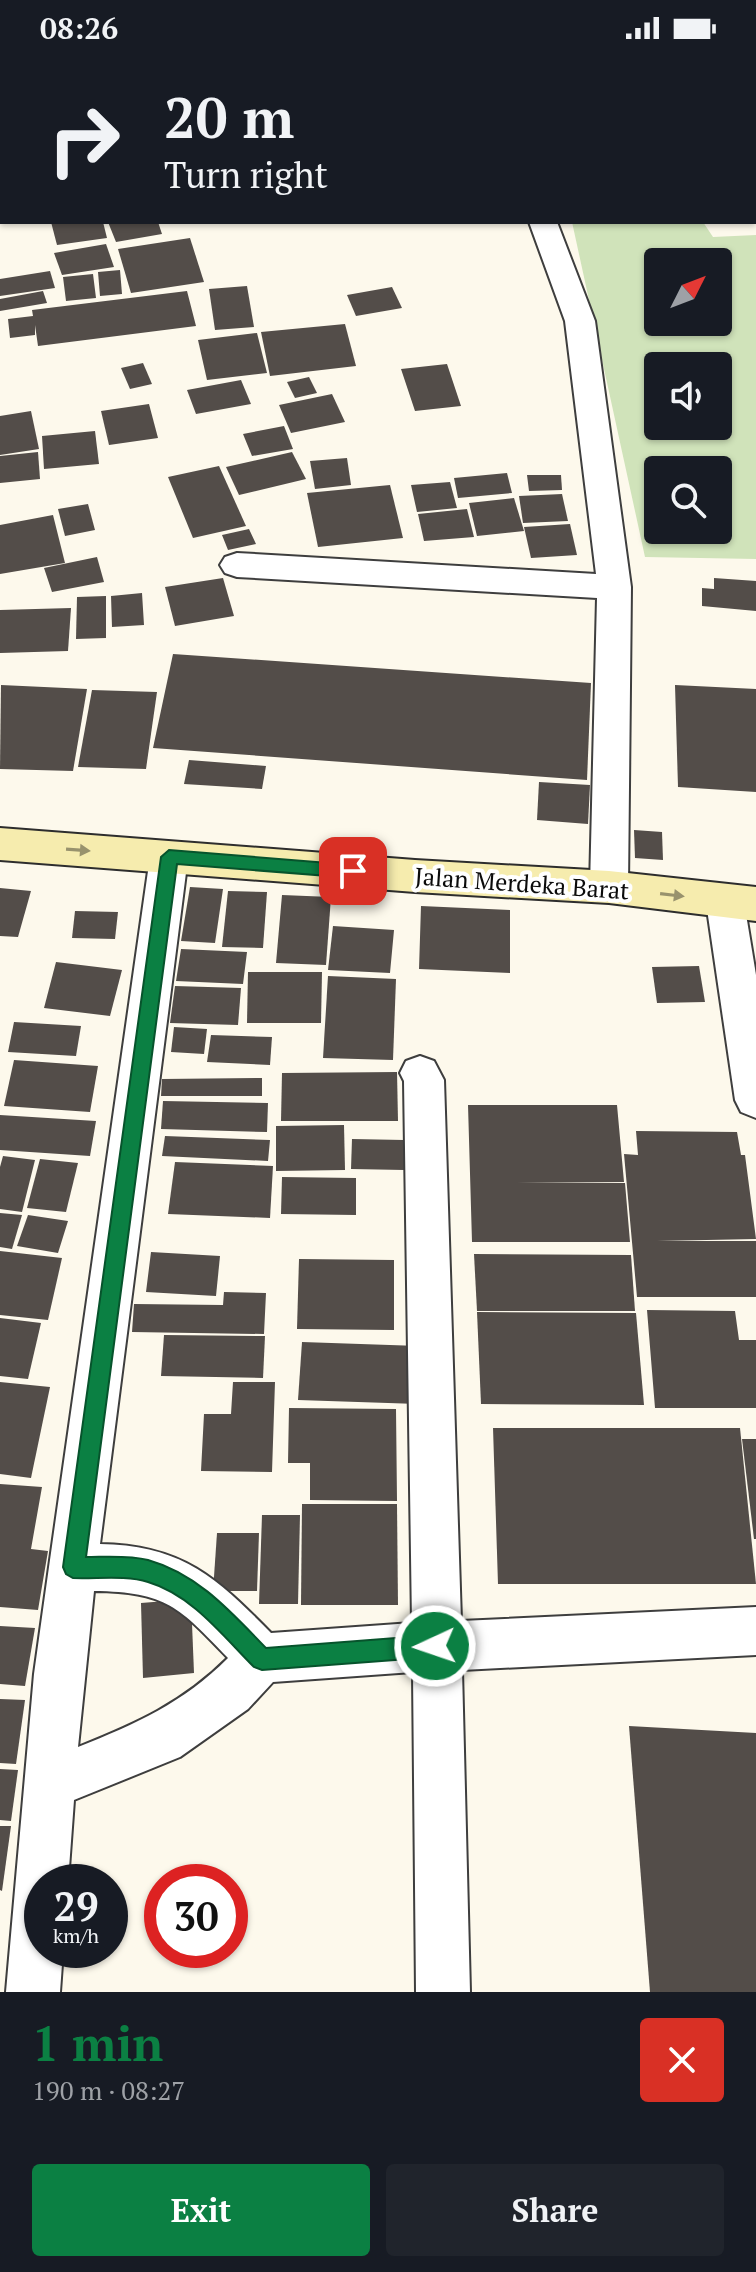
<!DOCTYPE html>
<meta charset="utf-8">
<style>
:root{--surface:#171b24;--page:#20242c;--text:#f1f3f6;--muted:#9ea1a6;--accent:#0b8043}
body{margin:0;font-family:"PT Serif",serif;background:var(--page);color:var(--text);height:100vh;display:flex;flex-direction:column;font-size:30px;white-space:nowrap}
*{box-sizing:border-box;margin:0}
p{font-size:26px;color:var(--muted)}
.icon{flex:none;width:44px;height:44px;fill:none;stroke:currentColor;stroke-width:2;stroke-linecap:round;stroke-linejoin:round}
.map{position:relative;height:1936px;overflow:hidden}
.details{display:flex;flex-direction:column;background:var(--surface);flex:1}
.details>*{flex:none}
.guide{position:absolute;left:0px;top:0px;width:756px;height:168px;box-shadow:0 2px 6px #0004;background:#171b24;color:var(--text);overflow:hidden}
.needle{width:52px;rotate:48deg}
.buttons{position:absolute;left:644px;top:192px;display:grid;gap:16px}
.buttons a{display:grid;place-items:center;width:88px;height:88px;border-radius:8px;background:var(--surface);box-shadow:0 2px 6px #0004;font-size:40px}
.speed{position:absolute;left:24px;top:1808px;display:flex;gap:16px;font-size:40px;font-weight:700;text-align:center}
.speed>*{display:grid;place-content:center;width:104px;height:104px;border-radius:50%;background:var(--surface);box-shadow:0 2px 6px #0004;line-height:1}
.speed small{font-size:20px;font-weight:400}
.speed .limit{border:12px solid #d22;background:#fff;color:#111}
.pin{position:absolute;display:grid;place-items:center;width:68px;height:68px;color:#fff;margin:-34px;border-radius:16px;box-shadow:0 4px 12px #0006}
.me{position:absolute;width:88px;margin:-44px;rotate:267deg;stroke-linejoin:round;filter:drop-shadow(0 0 6px #0008)}
.turn{display:flex;align-items:center;gap:28px;height:168px;padding:0 32px;font-size:36px}
.turn .icon{width:104px;height:104px;stroke-width:2.5}
.turn b{display:block;font-size:56px;line-height:68px}
.round{display:grid;place-items:center;flex:none;width:84px;height:84px;border-radius:8px;background:var(--page)}
.head{display:flex;align-items:center;justify-content:space-between;height:136px;padding:0 32px}
h1{font-size:48px;font-weight:700;line-height:60px;color:var(--accent)}
.button{display:flex;gap:16px;margin-top:auto;padding:16px 32px}
.button a{flex:1;height:92px;border-radius:8px;background:var(--accent);color:#fff;font-size:32px;font-weight:700;line-height:92px;text-align:center}
.button a+a{background:var(--page);color:var(--text)}
.status{display:flex;justify-content:space-between;align-items:center;height:56px;padding:0 40px;background:var(--surface);direction:ltr}
.status svg{height:22px;fill:currentColor}
.map>svg:first-child{display:block}
</style>
<div class="status"><b>08:26</b><svg viewBox="0 0 49 12"><path d="M0 12V9h3v3zM5 12V6h3v6zM10 12V3h3v9zM15 12V0h3v12zM26 1h20v11H26zM47 4h2v5h-2z"/></svg></div>
<div class="map">
<svg width="756" height="1936" viewBox="0 0 756 1936">
<rect width="100%" height="100%" fill="#fdf9ec"/>
<path fill="#d0e3ba" fill-rule="evenodd" d="M572,166H703L713,181L756,179V503L645,501ZM658,206H718V266H658ZM658,310H718V370H658ZM658,414H718V474H658Z"/>
<g fill="#534d49">
<path d="M51,166H103L107,182L57,189Z"/>
<path d="M108,166H158L162,178L116,186Z"/>
<path d="M190,182L204,226L131,237L118,193Z"/>
<path d="M106,188L114,211L62,219L54,197Z"/>
<path d="M120,214L122,238L100,240L98,216Z"/>
<path d="M50,215L55,232L0,240V223Z"/>
<path d="M93,218L96,242L66,245L63,221Z"/>
<path d="M247,230L254,271L215,274L209,233Z"/>
<path d="M392,231L402,252L356,260L347,239Z"/>
<path d="M43,235L47,247L0,255V243Z"/>
<path d="M187,235L196,270L38,290L35,269V279L10,282L8,263L33,260L32,254Z"/>
<path d="M345,268L356,310L270,320L261,276Z"/>
<path d="M257,277L267,317L207,324L198,284Z"/>
<path d="M143,307L152,328L130,333L121,312Z"/>
<path d="M447,308L461,350L415,355L401,313Z"/>
<path d="M309,321L317,337L295,342L287,326Z"/>
<path d="M241,324L251,348L196,358L187,334Z"/>
<path d="M332,338L345,366L291,377L279,349Z"/>
<path d="M149,348L158,382L109,389L101,355Z"/>
<path d="M31,355L39,393L0,399V360Z"/>
<path d="M284,370L293,393L252,400L243,378Z"/>
<path d="M95,375L99,408L44,413L42,380Z"/>
<path d="M38,396L40,423L0,427V400Z"/>
<path d="M292,396L306,423L239,439L226,411Z"/>
<path d="M347,402L351,429L315,433L310,405Z"/>
<path d="M219,410L246,470L193,482L168,421Z"/>
<path d="M507,417L512,437L458,442L454,422Z"/>
<path d="M527,419H561L562,434L529,435Z"/>
<path d="M450,426L457,452L417,456L411,429Z"/>
<path d="M390,429L403,482L318,491L307,437Z"/>
<path d="M562,438L568,465L523,467L519,440Z"/>
<path d="M514,442L524,475L477,480L469,447Z"/>
<path d="M88,448L95,474L65,480L58,453Z"/>
<path d="M467,453L474,481L424,485L418,458Z"/>
<path d="M53,459L65,507L0,518V469Z"/>
<path d="M570,468L577,499L531,502L524,471Z"/>
<path d="M249,473L256,488L228,494L222,479Z"/>
<path d="M97,501L104,526L52,536L44,512Z"/>
<path d="M223,522L234,560L175,570L165,531Z"/>
<path d="M714,522L756,525V555L702,550V532L714,533Z"/>
<path d="M142,537L144,569L112,571L111,540Z"/>
<path d="M106,540V582L76,583L77,541Z"/>
<path d="M71,552L68,595L0,597V554Z"/>
<path d="M173,598L591,627L587,724L153,692Z"/>
<path d="M1,629L87,633L73,715L0,713Z"/>
<path d="M675,629L756,633V736L678,731Z"/>
<path d="M92,634L157,636L146,713L78,711Z"/>
<path d="M189,704L266,710L262,733L184,728Z"/>
<path d="M539,726L590,729L588,768L537,764Z"/>
<path d="M634,774L662,776L663,804L635,802Z"/>
<path d="M190,831L223,833L215,887L181,885Z"/>
<path d="M0,832L31,835L18,881L0,880Z"/>
<path d="M228,835L267,836L263,892L222,891Z"/>
<path d="M282,839L331,841L326,909L276,907Z"/>
<path d="M421,850L510,854V917L419,913Z"/>
<path d="M75,855L118,856L115,883L72,882Z"/>
<path d="M333,870L394,874L390,917L328,914Z"/>
<path d="M181,893L247,896L243,928L176,925Z"/>
<path d="M56,906L122,914L110,960L44,952Z"/>
<path d="M699,910L705,946L657,947L652,911Z"/>
<path d="M248,916H322L321,967H247Z"/>
<path d="M328,920L396,923L393,1004L323,1002Z"/>
<path d="M175,930L241,932L238,969L170,967Z"/>
<path d="M14,966L81,970L76,1000L8,996Z"/>
<path d="M174,971L207,973L204,998L171,996Z"/>
<path d="M211,979L272,981L270,1009L207,1006Z"/>
<path d="M14,1004L98,1010L90,1056L4,1050Z"/>
<path d="M397,1016L398,1065H281L282,1017Z"/>
<path d="M262,1022V1040H161L162,1023Z"/>
<path d="M163,1045L268,1047L267,1076L161,1073Z"/>
<path d="M468,1049H617L624,1126L517,1127H625L630,1186H472Z"/>
<path d="M0,1059L96,1065L90,1100L0,1094Z"/>
<path d="M344,1069L345,1114L276,1115V1070Z"/>
<path d="M636,1075L737,1076L741,1099H745L756,1183L657,1185H756V1241H637L624,1098L638,1099Z"/>
<path d="M165,1080L270,1084L268,1105L162,1100Z"/>
<path d="M352,1083L404,1084V1114L351,1113Z"/>
<path d="M3,1100L35,1104L22,1156L0,1153V1111Z"/>
<path d="M40,1103L78,1107L66,1156L27,1152Z"/>
<path d="M175,1106L273,1110L270,1162L168,1158Z"/>
<path d="M282,1121L356,1122V1159L281,1158Z"/>
<path d="M0,1157L22,1159L12,1193L0,1191Z"/>
<path d="M28,1159L68,1165L58,1197L17,1190Z"/>
<path d="M0,1195L62,1202L48,1264L0,1259Z"/>
<path d="M151,1196L220,1200L216,1240L146,1236Z"/>
<path d="M474,1198L631,1199L635,1255H477Z"/>
<path d="M299,1203L394,1204V1274L297,1273Z"/>
<path d="M224,1236L266,1237L264,1278L132,1276L134,1248L223,1249Z"/>
<path d="M647,1254L735,1255L739,1284H756V1352H655Z"/>
<path d="M477,1256L636,1257L644,1349L481,1348Z"/>
<path d="M0,1262L41,1267L28,1323L0,1320Z"/>
<path d="M164,1279L265,1280L263,1322L161,1320Z"/>
<path d="M302,1286L419,1290L418,1348L298,1344Z"/>
<path d="M0,1326L50,1331L31,1422L0,1418Z"/>
<path d="M233,1326H275L272,1416L201,1415L204,1358H231Z"/>
<path d="M289,1352L396,1353L397,1445L310,1444V1407H288Z"/>
<path d="M493,1372H740L756,1528H498Z"/>
<path d="M742,1383H756V1483H754Z"/>
<path d="M0,1428L42,1431L31,1493L48,1495L38,1554L0,1551Z"/>
<path d="M302,1448H397L398,1549H301Z"/>
<path d="M262,1459H300L298,1548H259Z"/>
<path d="M217,1477H259L257,1535H213Z"/>
<path d="M191,1543L194,1617L143,1622L141,1547Z"/>
<path d="M0,1570L35,1572L25,1630L0,1628Z"/>
<path d="M0,1643L25,1644L16,1708L0,1707Z"/>
<path d="M629,1670L756,1677V1936H650Z"/>
<path d="M0,1713L18,1714L11,1765L0,1764Z"/>
<path d="M0,1770H11L2,1835L0,1834Z"/>
</g>
<g fill="none" stroke-linecap="round" stroke-linejoin="round">
<g stroke="#3e3e3e" stroke-width="4">
<g id="street">
<path d="M529,166H557L595,265L631,531L628,831L622,842L609,846L596,842L590,831L597,542L237,521L225,517L220,509L225,501L237,497L596,518L565,265Z"/>
<path d="M169,786L182,791L188,801L100,1488C182,1489 217,1522 271,1577L412,1567L404,1025L400,1017L406,1005L420,1000L434,1005L444,1024L461,1565L756,1551V1599L462,1614L470,1936H416L413,1616L273,1626L248,1653L180,1701L74,1744L68,1826H42V1894H63L60,1936H6L34,1618L49,1511L150,801L156,791ZM94,1535C167,1536 179,1551 228,1602C183,1647 136,1668 78,1691Z"/>
<path d="M725,831L739,835L744,846L756,919V1062L741,1056L735,1044L706,846L711,835Z"/>
</g>
</g>
<g stroke="#2d2d2d" stroke-width="4">
<path id="secondary" d="M0,772L415,804L609,815L756,831V865L609,847L415,836L0,804Z"/>
</g>
<use href="#street" fill="#fff" fill-rule="evenodd"/>
<use href="#secondary" fill="#f6ecae" fill-rule="evenodd"/>
</g>
<defs><path id="oneway-solid" d="M-6-.8H1V-3.2L6.5 0L1 3.2V.8H-6Z" transform="scale(2)"/></defs>
<g fill="#98926d">
<use href="#oneway-solid" transform="translate(78 794) rotate(4)"/>
<use href="#oneway-solid" transform="translate(672 839) rotate(7)"/>
</g>
<path fill="#0b8043" stroke="#07532c" stroke-width="2" d="M169,794L353,809L362,815L353,822L177,808L86,1501C105,1501 129,1499 148,1504C198,1518 231,1556 266,1592L435,1579L443,1582L447,1590L443,1598L435,1601L262,1614L254,1611C223,1580 192,1539 148,1526C126,1519 97,1523 73,1522L66,1518L63,1511L161,801Z"/>
<g text-anchor="middle" dominant-baseline="central" stroke-width="8" stroke-linejoin="round" paint-order="stroke">
<g font-size="24" fill="#0b0b0b" stroke="#fff">
<text transform="translate(522 827) rotate(4)">Jalan Merdeka Barat</text>
</g>
</g>
</svg>
<div class="buttons">
<a><svg class="needle" viewBox="-14 -14 28 28"><path d="M0-13l5 13h-10z" fill="#e53935"/><path d="M0 13l5-13h-10z" fill="#9ea1a6"/></svg></a>
<a><svg class="icon" aria-label="sound" viewBox="0 0 24 24"><path d="M4 9h4l5-4v14l-5-4H4zM17 9q2 3 0 6"/></svg></a>
<a><svg class="icon" aria-label="search" viewBox="0 0 24 24"><circle cx="10" cy="10" r="6"/><path d="M15 15l6 6"/></svg></a>
</div>
<div class="speed"><div>29<small>km/h</small></div><div class="limit">30</div></div>
<div class="pin" style="left:353px;top:815px;background:#d93025"><svg class="icon" aria-label="arrive" viewBox="0 0 24 24"><path d="M6 21V4h12l-3 4 3 4H6"/></svg></div>
<svg class="me" style="left:435px;top:1590px" viewBox="-20 -20 40 40"><circle r="17" fill="#0b8043" stroke="#fff" stroke-width="3"/><path d="M0-11L8 9 0 5-8 9z" fill="#fff"/></svg>
<div class="guide">
<div class="turn"><svg class="icon" aria-label="right" viewBox="0 0 24 24"><path d="M7 20v-9h11M14 6l5 5-5 5"/></svg><div><b>20 m</b>Turn right</div></div>
</div>
</div>
<section class="details">
<div class="head"><div><h1>1 min</h1><p>190 m · 08:27</p></div><a class="round" style="background:#d93025;color:#fff"><svg class="icon" aria-label="close" viewBox="0 0 24 24"><path d="M6 6l12 12M18 6L6 18"/></svg></a></div>
<div class="button"><a>Exit</a><a>Share</a></div>
</section>
